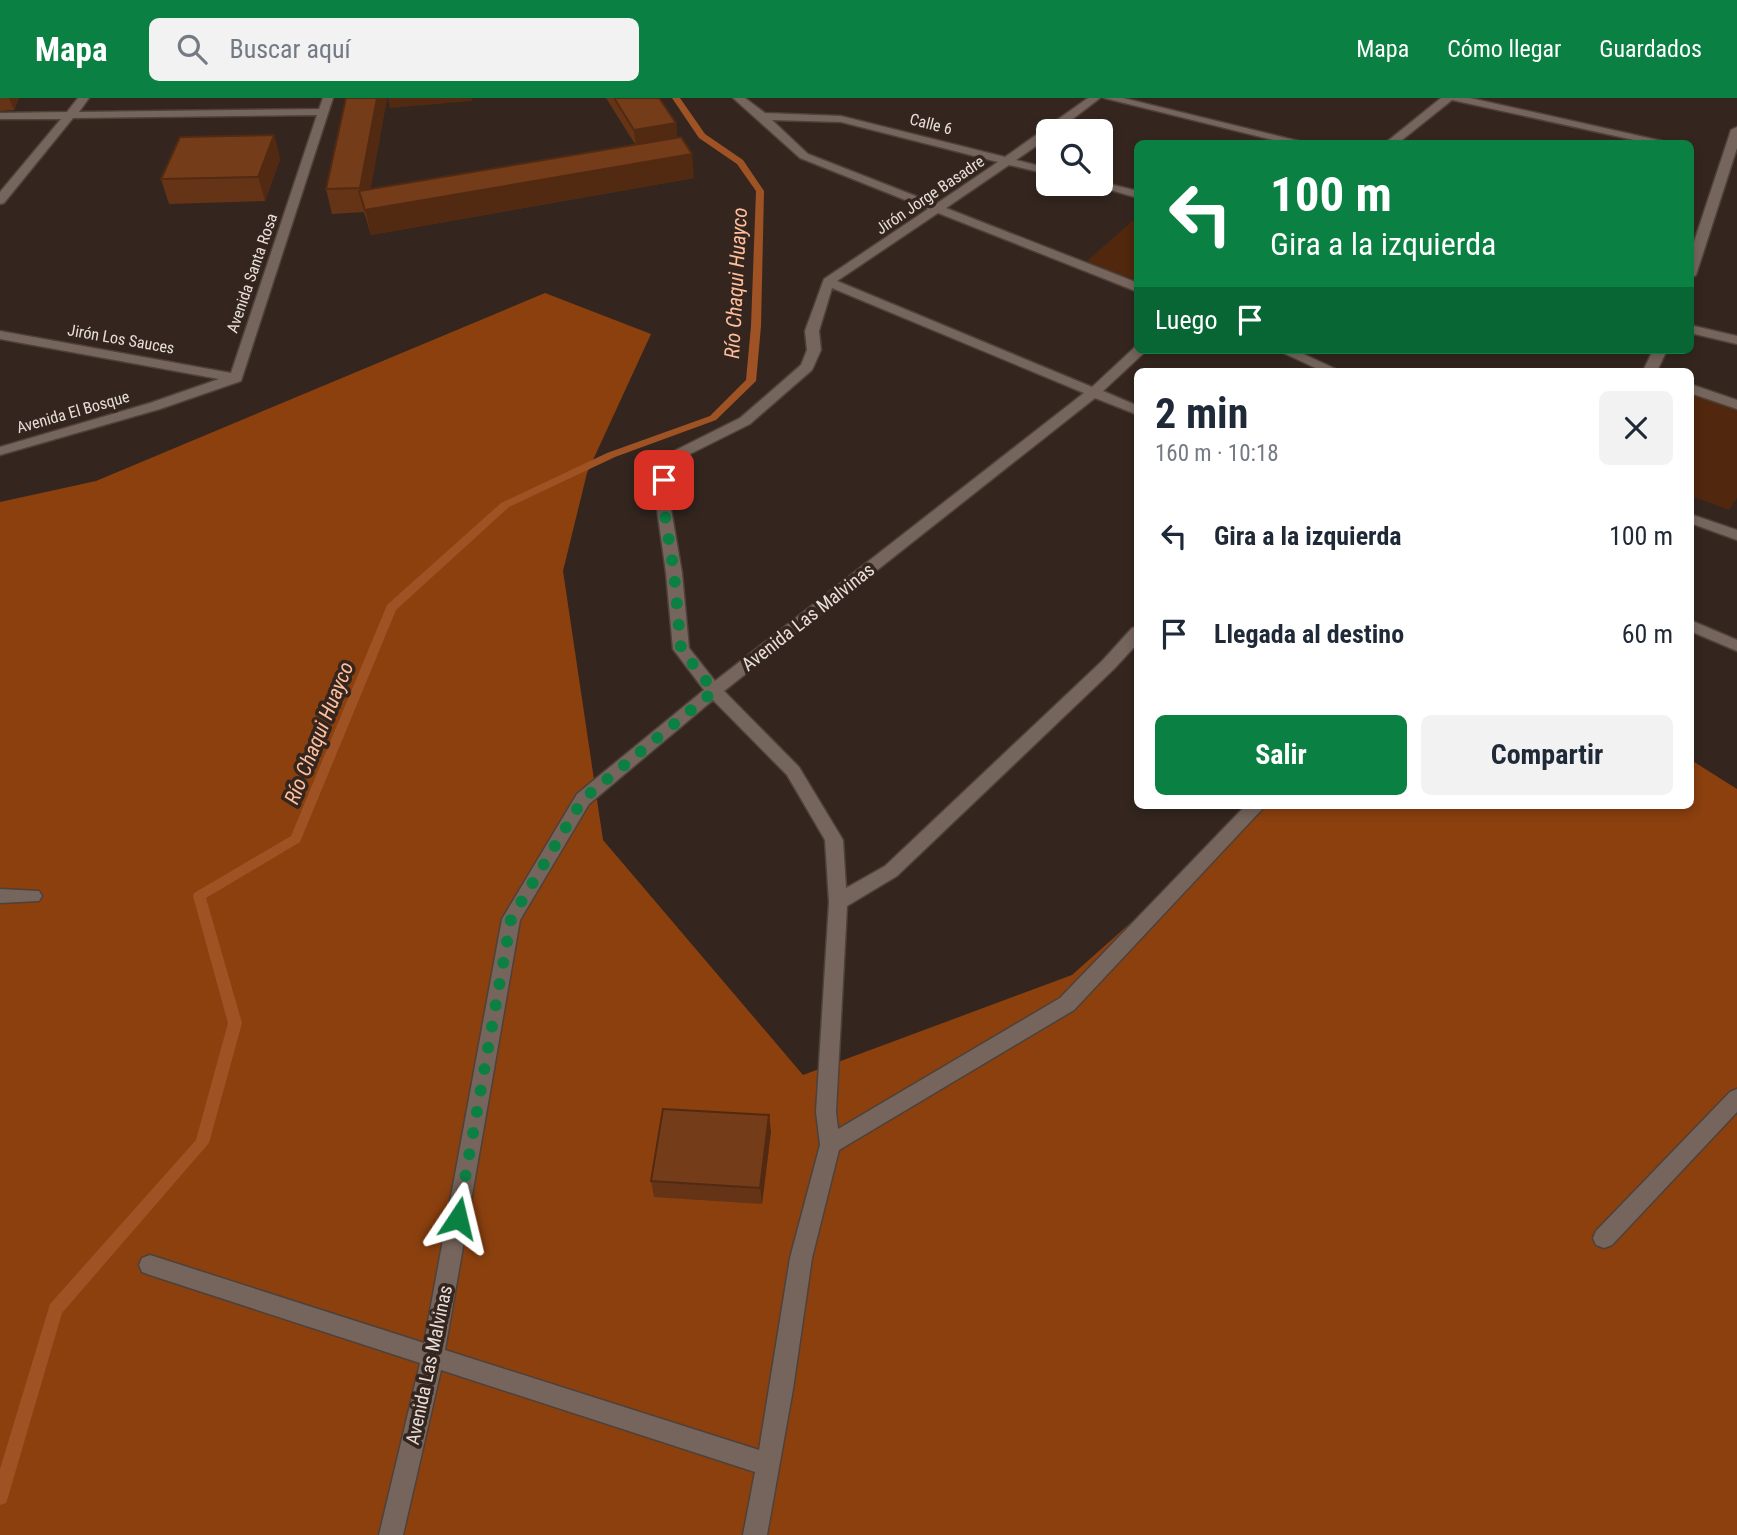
<!DOCTYPE html>
<html lang="es">
<meta charset="utf-8">
<style>
:root{--surface:#fff;--page:#f2f2f3;--text:#1f2937;--muted:#747a83;--accent:#0b8043}
body{margin:0;font-family:"Roboto Condensed",sans-serif;background:var(--page);color:var(--text);height:100vh;display:flex;flex-direction:column;font-size:26px;white-space:nowrap}
*{box-sizing:border-box;margin:0}
p{font-size:23px;color:var(--muted)}
.icon{flex:none;width:38px;height:38px;fill:none;stroke:currentColor;stroke-width:2;stroke-linecap:round;stroke-linejoin:round}
.map{position:relative;flex:1;overflow:hidden}
.sheet{position:absolute;left:1134px;top:270px;width:560px;height:441px;display:flex;flex-direction:column;background:var(--surface);border-radius:10px;box-shadow:0 4px 10px #0003}
.sheet>*{flex:none}
.hud{position:absolute;left:1134px;top:42px;width:560px;height:214px;border-radius:10px;box-shadow:0 4px 10px #0003;background:#0b8043;color:#fff;overflow:hidden}
.fabs{position:absolute;left:1036px;top:21px;display:grid;gap:14px}
.fabs a{display:grid;place-items:center;width:77px;height:77px;border-radius:10px;background:var(--surface);box-shadow:0 4px 10px #0003;font-size:35px}
.pin{position:absolute;display:grid;place-items:center;width:60px;height:60px;color:#fff;margin:-30px;border-radius:14px;box-shadow:0 4px 10px #0006}
.me{position:absolute;width:77px;margin:-38px;rotate:10deg;stroke-linejoin:round;filter:drop-shadow(0 0 5px #0008)}
.turn{display:flex;align-items:center;gap:24px;height:147px;padding:0 21px;font-size:32px}
.turn .icon{width:91px;height:91px;stroke-width:2.5}
.turn b{display:block;font-size:49px;line-height:60px}
.then{display:flex;align-items:center;height:66px;padding:0 21px;background:#0003;gap:14px;font-size:26px}
.round{display:grid;place-items:center;flex:none;width:74px;height:74px;border-radius:10px;background:var(--page)}
.overview{display:flex;align-items:center;justify-content:space-between;height:119px;padding:0 21px}
h1{font-size:42px;font-weight:700;line-height:52px}
.button{display:flex;gap:14px;margin-top:auto;padding:14px 21px}
.button a{flex:1;height:80px;border-radius:10px;background:var(--accent);color:#fff;font-size:28px;font-weight:700;line-height:80px;text-align:center}
.button a+a{background:var(--page);color:var(--text)}
ul{padding:0;list-style:none}
li{display:flex;align-items:center;gap:21px;height:98px;padding:0 21px}
li div{flex:1}
li b{display:block;font-size:26px}
li em{font-style:normal}
header{display:flex;align-items:center;gap:42px;box-sizing:border-box;height:98px;padding:0 35px;background:var(--accent);color:#fff}
header strong{font-size:33px}
nav{display:flex;gap:38px;margin-inline-start:auto;font-size:24px}
.search{width:490px;height:63px;background:var(--page);display:flex;align-items:center;gap:18px;box-sizing:border-box;padding:0 24px;border-radius:10px;color:var(--muted);font-size:26px}
.map>svg:first-child{display:block}
</style>
<header>
<strong>Mapa</strong>
<div class="search"><svg class="icon" aria-label="search" viewBox="0 0 24 24"><circle cx="10" cy="10" r="6"/><path d="M15 15l6 6"/></svg>Buscar aquí</div>
<nav><a>Mapa</a><a>Cómo llegar</a><a>Guardados</a></nav>
</header>
<div class="map">
<svg width="1737" height="1437" viewBox="0 0 1737 1437">
<rect width="100%" height="100%" fill="#34261f"/>
<g fill="#51270d">
<path d="M1137,119V182L1086,165V164Z"/>
<path d="M1691,296L1737,312V400L1729,412L1691,398Z"/>
</g>
<path fill="#8b400e" d="M545,195L651,236L587,375L563,473L603,742L803,977L1072,877L1263,707H1690L1691,662L1737,691V1437H0V404L96,383Z"/>
<g fill="none" stroke-linecap="round" stroke-linejoin="round">
<path fill="#9f5325" fill-rule="evenodd" d="M672,0H680L705,36L743,62L764,93L761,228L756,283L716,322L615,359L509,409L396,512L300,744L206,800L242,925L209,1045L62,1215L8,1399L6,1405L0,1407V1371L50,1206L196,1042L228,925L193,798L194,795L291,738L387,507L501,405L607,355L710,318L746,282L751,228L756,93L737,66L699,40Z"/>
<g stroke="#4d413a" stroke-width="3">
<g id="minor">
<path d="M78,0H89L79,14L319,11L323,0H333L241,283L160,311L0,357V349L150,305L219,281L0,241V233L231,275L317,17L73,20L4,105L0,106V94L61,21H0V15L67,14Z"/>
<path d="M733,0H745L765,15L841,18L1005,59L1088,0H1100L1057,33H1048V40L1016,62L1048,70V76L1009,67L946,110L1138,185V194L938,115L837,183L1092,289L1135,249L1138,252H1147L1103,293L1138,308V317L1095,300L724,593L799,669L843,742L846,790L885,768L1102,563L1132,530L1138,529V545L1114,571L897,778L847,808L836,1014L838,1031L1060,900L1246,707H1266L1074,912L839,1052L812,1160L793,1291L767,1437H743L755,1374L441,1272L403,1437H379L420,1265L150,1177L142,1174L139,1167L142,1160L150,1157L424,1245L502,821L577,696L704,592L673,551L666,475L657,411V382L662,365L676,352L740,320L801,267L807,252L805,233L824,181L928,111L800,60ZM772,22L841,24L998,64L936,106L808,56ZM832,190L1084,295L715,583L689,550L682,475L671,411V382L676,367L686,358L750,326L812,272L821,252L819,233ZM713,602L787,677L825,742L829,804L816,1014L820,1047L790,1160L759,1352L445,1252L520,822L589,706Z"/>
<path d="M1104,0H1123L1311,46H1289Z"/>
<path d="M1441,0H1470L1662,43L1652,46L1452,2L1397,46H1384Z"/>
<path d="M1737,29V50L1696,177L1690,181V156L1731,32Z"/>
<path d="M1101,84L1138,93V100L1090,86Z"/>
<path d="M1690,227L1737,238V246L1690,235Z"/>
<path d="M1277,252H1295L1340,273H1322Z"/>
<path d="M1653,252H1667L1657,273H1643Z"/>
<path d="M1690,286L1737,302V311L1690,295Z"/>
<path d="M1690,416L1737,432V442L1690,425Z"/>
<path d="M1690,522L1737,542V553L1690,533Z"/>
<path d="M0,791L39,793L42,798L39,803L0,805Z"/>
<path d="M1737,991V1014L1612,1147L1604,1150L1596,1147L1593,1140L1596,1133L1730,994Z"/>
</g>
</g>
<use href="#minor" fill="#76655c" fill-rule="evenodd"/>
</g>
<g fill="#653416">
<path d="M0,0H19L14,12L0,13Z"/>
<path d="M346,0H387L370,92L635,46L606,0H659L676,25L677,39L694,80L371,137L364,114L332,116L326,91Z"/>
<path d="M274,37L280,61L265,103L169,106L161,81Z"/>
<path d="M771,1033L762,1106L654,1099L651,1083Z"/>
</g>
<g fill="#522a12">
<path d="M9,0H19L14,12Z"/>
<path d="M377,0H387L367,112L692,56L694,80L371,137L360,90Z"/>
<path d="M388,0H472V3L390,10Z"/>
<path d="M676,25L677,41L636,48L634,32Z"/>
<path d="M274,37L280,61L265,103L258,79Z"/>
<path d="M769,1017L771,1033L762,1106L760,1090Z"/>
</g>
<g fill="#753c19" stroke="#522a12" stroke-width="2">
<path d="M346,0H377L360,90L326,91Z"/>
<path d="M614,0H659L676,25L634,32Z"/>
<path d="M274,37L258,79L161,81L180,39Z"/>
<path d="M681,39L692,56L365,112L359,93Z"/>
<path d="M663,1011L769,1017L760,1090L651,1083Z"/>
</g>
<g fill="none" stroke-linecap="round" stroke-linejoin="round">
<path stroke="#0b8043" stroke-width="12" stroke-dasharray="0 21.6" d="M458,1120L511,821L583,701L714,593L681,551L674,475L664,411V382"/>
</g>
<g text-anchor="middle" dominant-baseline="central" stroke-width="7" stroke-linejoin="round" paint-order="stroke">
<g font-size="16" fill="#e8ded9" stroke="#34261f">
<text transform="translate(931 26) rotate(14)">Calle 6</text>
<text transform="translate(930 97) rotate(-34)">Jirón Jorge Basadre</text>
<text transform="translate(252 175) rotate(-71)">Avenida Santa Rosa</text>
<text transform="translate(121 241) rotate(10)">Jirón Los Sauces</text>
<text transform="translate(73 314) rotate(-16)">Avenida El Bosque</text>
</g>
<g font-size="19" fill="#e8ded9" stroke="#34261f">
<text transform="translate(808 519) rotate(-38)">Avenida Las Malvinas</text>
<text transform="translate(429 1267) rotate(-78)">Avenida Las Malvinas</text>
</g>
<g font-size="21" font-style="italic" fill="#ffbe9c" stroke="#34261f">
<text transform="translate(736 185) rotate(-87)">Río Chaqui Huayco</text>
<text transform="translate(319 635) rotate(-68)">Río Chaqui Huayco</text>
</g>
</g>
</svg>
<div class="fabs">
<a><svg class="icon" aria-label="search" viewBox="0 0 24 24"><circle cx="10" cy="10" r="6"/><path d="M15 15l6 6"/></svg></a>
</div>
<div class="pin" style="left:664px;top:382px;background:#d93025"><svg class="icon" aria-label="arrive" viewBox="0 0 24 24"><path d="M6 21V4h12l-3 4 3 4H6"/></svg></div>
<svg class="me" style="left:458px;top:1120px" viewBox="-20 -20 40 40"><path d="M0-17L14 15 0 8-14 15z" fill="#0b8043" stroke="#fff" stroke-width="4"/></svg>
<div class="hud">
<div class="turn"><svg class="icon" aria-label="left" viewBox="0 0 24 24"><path d="M17 20v-9H6M10 6l-5 5 5 5"/></svg><div><b>100 m</b>Gira a la izquierda</div></div>
<div class="then">Luego<svg class="icon" aria-label="arrive" viewBox="0 0 24 24"><path d="M6 21V4h12l-3 4 3 4H6"/></svg></div>
</div>
<section class="sheet">
<div class="overview"><div><h1>2 min</h1><p>160 m · 10:18</p></div><a class="round"><svg class="icon" aria-label="close" viewBox="0 0 24 24"><path d="M6 6l12 12M18 6L6 18"/></svg></a></div>
<ul>
<li><svg class="icon" aria-label="left" viewBox="0 0 24 24"><path d="M17 20v-9H6M10 6l-5 5 5 5"/></svg><div><b>Gira a la izquierda</b></div><em>100 m</em></li>
<li><svg class="icon" aria-label="arrive" viewBox="0 0 24 24"><path d="M6 21V4h12l-3 4 3 4H6"/></svg><div><b>Llegada al destino</b></div><em>60 m</em></li>
</ul>
<div class="button"><a>Salir</a><a>Compartir</a></div>
</section>
</div>
